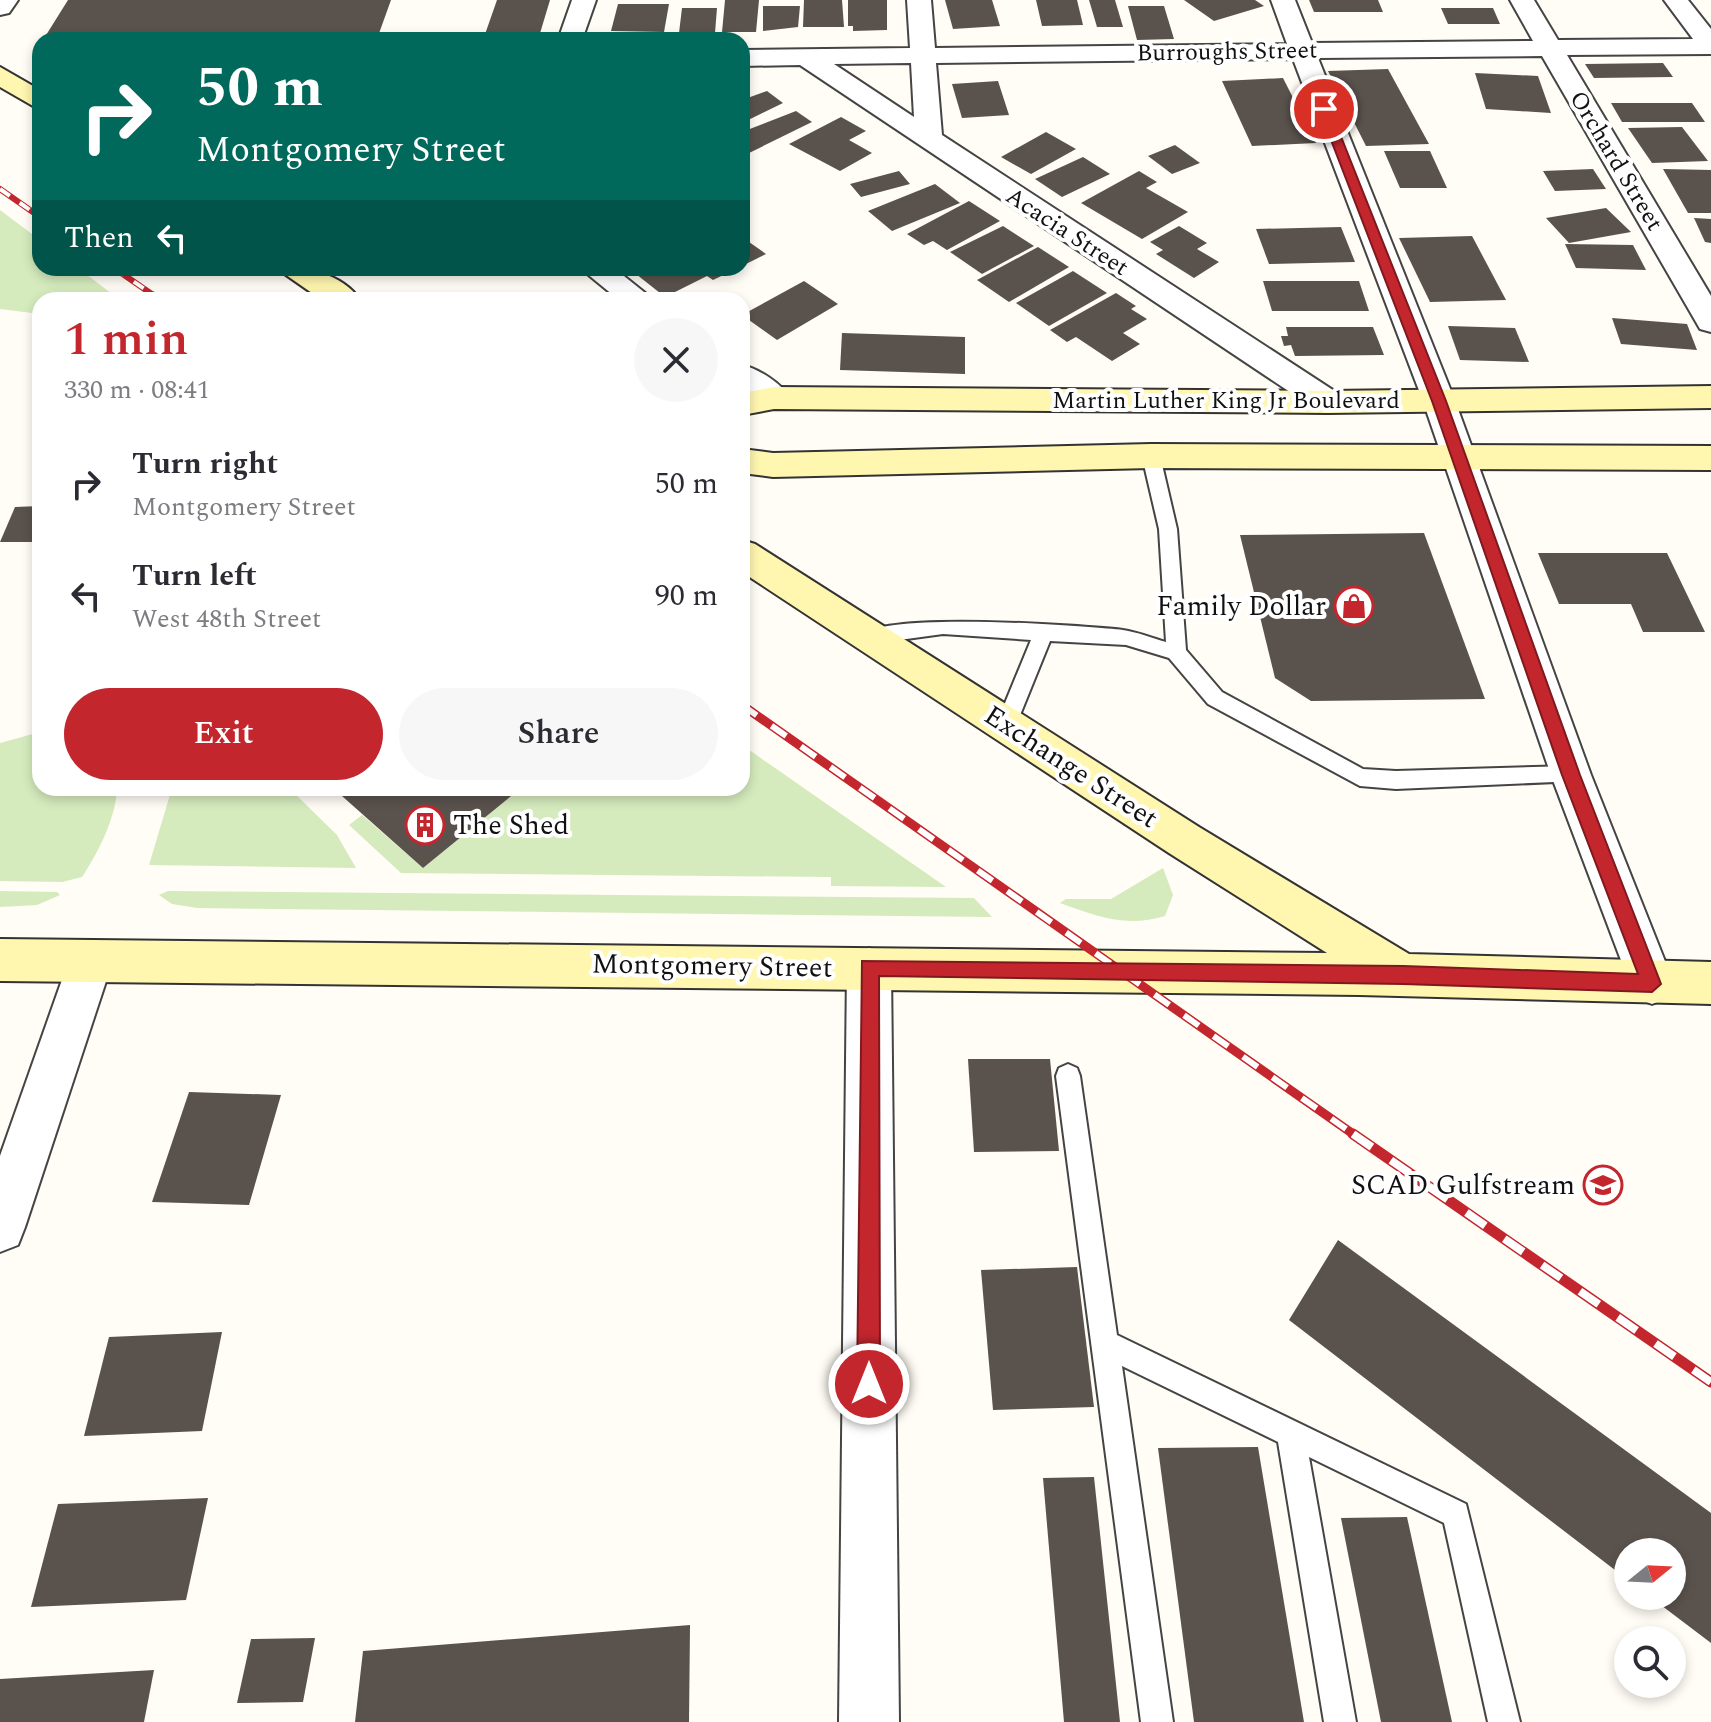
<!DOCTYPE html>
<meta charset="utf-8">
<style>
:root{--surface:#fff;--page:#f7f7f7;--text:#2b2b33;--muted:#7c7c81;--accent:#c4262e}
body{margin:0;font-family:Spectral,serif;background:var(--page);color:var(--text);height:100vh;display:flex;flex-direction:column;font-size:30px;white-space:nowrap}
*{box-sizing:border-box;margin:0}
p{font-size:26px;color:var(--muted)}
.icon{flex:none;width:44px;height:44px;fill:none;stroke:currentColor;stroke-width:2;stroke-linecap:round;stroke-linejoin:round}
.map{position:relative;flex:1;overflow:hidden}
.panel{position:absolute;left:32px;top:292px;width:718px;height:504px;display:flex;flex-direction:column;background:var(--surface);border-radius:24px;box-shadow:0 4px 12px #0003}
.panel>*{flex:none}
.banner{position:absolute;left:32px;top:32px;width:718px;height:244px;border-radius:24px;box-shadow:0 4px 12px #0003;background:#00695c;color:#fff;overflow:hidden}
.needle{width:52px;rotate:72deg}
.controls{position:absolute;left:1614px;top:1538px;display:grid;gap:16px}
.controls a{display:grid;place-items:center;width:72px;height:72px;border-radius:50%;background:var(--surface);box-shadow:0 4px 12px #0003;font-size:40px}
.pin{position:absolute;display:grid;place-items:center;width:68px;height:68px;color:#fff;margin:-34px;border:4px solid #fff;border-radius:50%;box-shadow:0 2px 8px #0007}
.me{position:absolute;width:88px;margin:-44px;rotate:0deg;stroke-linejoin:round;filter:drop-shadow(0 0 6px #0008)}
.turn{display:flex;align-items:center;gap:28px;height:168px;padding:0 32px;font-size:36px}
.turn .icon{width:104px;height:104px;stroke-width:2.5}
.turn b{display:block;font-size:56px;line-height:68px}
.then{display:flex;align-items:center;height:76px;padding:0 32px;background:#0003;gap:16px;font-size:30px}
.round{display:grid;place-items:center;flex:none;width:84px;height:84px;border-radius:42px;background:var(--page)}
.headline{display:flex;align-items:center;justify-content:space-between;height:136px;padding:0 32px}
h1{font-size:48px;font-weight:600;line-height:60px;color:var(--accent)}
.cta{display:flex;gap:16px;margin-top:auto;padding:16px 32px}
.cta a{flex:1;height:92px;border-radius:48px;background:var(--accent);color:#fff;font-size:32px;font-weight:600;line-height:92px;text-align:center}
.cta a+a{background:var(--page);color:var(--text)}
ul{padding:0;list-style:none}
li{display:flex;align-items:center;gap:24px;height:112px;padding:0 32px}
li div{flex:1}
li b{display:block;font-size:30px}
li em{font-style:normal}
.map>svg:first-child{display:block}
</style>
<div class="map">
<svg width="1711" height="1722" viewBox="0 0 1711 1722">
<rect width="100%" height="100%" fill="#fffdf5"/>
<g fill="#d5ebbd">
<path d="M0,210L40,240V268H78L120,300H40V314L0,309Z"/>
<path d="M40,732V788H117C116,818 98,853 82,877L62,882L0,881V743Z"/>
<path d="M742,745L946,887L831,886V877L401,873L349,825L362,815L423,868L521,788H742Z"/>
<path d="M172,788H289L337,835L356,868L149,865Z"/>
<path d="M1163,868L1173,895L1165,916C1125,928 1097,916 1060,903L1066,899H1111Z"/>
<path d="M0,891L57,892L60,895L37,905L0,907Z"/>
<path d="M168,891L974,898L992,917L197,908L172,904L159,895Z"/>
</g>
<g fill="#5a524d">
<path d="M68,0H391L377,39L43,40Z"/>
<path d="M497,0H550L538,40H483Z"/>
<path d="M725,0H759L756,32H722Z"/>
<path d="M804,0H842L844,27H803Z"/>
<path d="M848,0H887V30L853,31V26H848Z"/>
<path d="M945,0H992L1000,26L953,29Z"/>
<path d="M1036,0H1077L1083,25L1042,26Z"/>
<path d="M1089,0H1115L1123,27H1097Z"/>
<path d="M1184,0H1255L1264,6L1214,21Z"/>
<path d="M1309,0H1378L1383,12H1314Z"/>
<path d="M618,4H669L664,32L611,31Z"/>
<path d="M763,6H800L798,27L763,31Z"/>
<path d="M1128,6H1164L1174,39L1137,40Z"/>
<path d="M682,8H717L715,33H679Z"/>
<path d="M1441,8H1493L1500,24H1448Z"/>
<path d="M1663,63L1673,77L1594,78L1585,64Z"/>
<path d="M1388,69L1429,144L1366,146L1328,71Z"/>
<path d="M1475,73L1538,76L1551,113L1486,109Z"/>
<path d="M1283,78L1316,143L1252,146L1222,81Z"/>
<path d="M998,81L1009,115L962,118L952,84Z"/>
<path d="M767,91L783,103L742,123V100Z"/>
<path d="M1611,103H1692L1705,122H1622Z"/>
<path d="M796,111L812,122L747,154L742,151V132Z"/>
<path d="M841,117L866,131L849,140L872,153L840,171L789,144Z"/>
<path d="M1682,127L1708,161L1652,163L1628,128Z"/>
<path d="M1046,132L1076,149L1031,174L1001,157Z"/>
<path d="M1175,145L1200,163L1172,174L1148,156Z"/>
<path d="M1384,151H1430L1447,188H1400Z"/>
<path d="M1083,157L1110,174L1062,197L1035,179Z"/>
<path d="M1593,169L1606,189L1555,191L1543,171Z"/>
<path d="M1663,169L1711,170V213H1688Z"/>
<path d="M899,171L910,184L861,197L850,184Z"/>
<path d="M1139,171L1157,182L1146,188L1188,212L1142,239L1081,203Z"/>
<path d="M935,184L960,203L892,231L868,211Z"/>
<path d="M969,201L1000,221L947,250L933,241L924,245L907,234Z"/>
<path d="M1606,208L1631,232L1569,243L1546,218Z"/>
<path d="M1694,218L1711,219V243L1705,242Z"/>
<path d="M1003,226L1034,246L982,274L950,252Z"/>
<path d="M1179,226L1207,243L1197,249L1219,262L1194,278L1156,254L1163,250L1150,242Z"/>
<path d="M1341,227L1355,262L1269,264L1256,229Z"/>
<path d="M1472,236L1506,300L1430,302L1399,238Z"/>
<path d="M742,237L766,254L742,266Z"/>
<path d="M1565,244L1633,245L1646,270L1576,268Z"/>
<path d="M1038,247L1069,267L1009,302L977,280Z"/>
<path d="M649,268H738L713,280L707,276L665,297L636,274Z"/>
<path d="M1073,271L1107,293L1049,326L1016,303Z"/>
<path d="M804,281L838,304L777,340L742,315Z"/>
<path d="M1263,281H1359L1369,311H1272Z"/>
<path d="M1116,293L1136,306L1131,309L1147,319L1123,333L1140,344L1112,361L1076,337L1067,342L1050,330Z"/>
<path d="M1612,318L1687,324L1697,350L1621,344Z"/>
<path d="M1448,326L1515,328L1529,362L1460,360Z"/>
<path d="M1286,327H1373L1384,355L1295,356L1291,345L1284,346L1281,336H1288Z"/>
<path d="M842,333L965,337V374L840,370Z"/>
<path d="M40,506V542H0L15,507Z"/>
<path d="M1424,533L1485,699L1311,701L1275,678L1240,535Z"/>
<path d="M1538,553H1667L1705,632H1643L1631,604H1559Z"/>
<path d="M333,788H521L423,868Z"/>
<path d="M968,1059H1050L1059,1151L974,1152Z"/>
<path d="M189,1092L281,1095L249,1205L152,1202Z"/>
<path d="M1338,1240L1711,1513V1643L1649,1596H1672V1552H1628V1580L1289,1320Z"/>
<path d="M1077,1267L1094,1407L993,1410L981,1270Z"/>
<path d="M222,1332L202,1431L84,1436L109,1337Z"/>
<path d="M1258,1447L1304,1722H1194L1158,1448Z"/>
<path d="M1094,1477L1120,1722H1064L1043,1478Z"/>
<path d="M208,1498L186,1600L31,1607L58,1504Z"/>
<path d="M1407,1517L1452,1722H1381L1341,1518Z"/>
<path d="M690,1625L689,1722H355L363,1651Z"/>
<path d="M315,1638L303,1702L237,1703L251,1639Z"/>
<path d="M154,1670L144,1722H0V1679Z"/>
</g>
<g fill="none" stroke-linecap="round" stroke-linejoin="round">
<g stroke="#444" stroke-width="4">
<g id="service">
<path d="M1151,450L1160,456L1177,529L1186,650L1222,692L1363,769L1396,771L1571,766L1578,769L1582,775L1578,781L1396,789L1360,786L1208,704L1169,658L1126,645L1050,641L1016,725L1006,733L996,725L1031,640L943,634L870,644L863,642L860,637C876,610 1087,626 1123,630C1137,632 1152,638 1166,642L1159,529L1142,456Z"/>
<path d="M1068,1064L1077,1068L1080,1076L1117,1335L1466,1504L1520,1722H1488L1444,1523L1309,1457L1356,1722H1324L1278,1442L1122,1366L1173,1722H1141L1056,1076L1059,1068Z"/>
</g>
</g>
<g stroke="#444" stroke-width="4">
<g id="minor">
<path d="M0,0H18L9,13L0,15Z"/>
<path d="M572,0H596L582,40H558Z"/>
<path d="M907,0H931L935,48L1287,44L1271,0H1295L1312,43L1533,41L1510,0H1534L1558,40L1693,39L1664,0H1688L1711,29V54L1567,55L1711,296V332L1700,329L1696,322L1542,56L1318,58L1455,401L1591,775L1674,984L1668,998L1652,1004L1636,998L1630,984L1551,775L1423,401L1293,59L936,63L942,135L1339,394L1344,402L1339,410L1328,413L1317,410L800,65L742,66V50L910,48ZM911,63L914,117L834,64Z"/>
<path d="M580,268H614L654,300H619Z"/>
<path d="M742,365C759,369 781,383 790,398L785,406C767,411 757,401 742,391Z"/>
<path d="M91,940L107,946L113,960L25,1227L18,1245L0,1252V1156L69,960L75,946Z"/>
<path d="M869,948L885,954L891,968L899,1722H839L847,968L853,954Z"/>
</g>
</g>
<g stroke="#333" stroke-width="4">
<g id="secondary">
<path d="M0,67L40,90V110L0,87Z"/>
<path d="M276,268C306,268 341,272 360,300H322Z"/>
<path d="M1711,386V408L1328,413L774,409L742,415V393L774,387L1328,391Z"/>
<path d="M1151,444L1711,446V470L1151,468L773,477L742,473V449L773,453Z"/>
<path d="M742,540L755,544L1199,827L1409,954L1711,962V1004L1359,995L0,981V939L1327,953L1169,853L742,572Z"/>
</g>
</g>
<use href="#service" fill="#fff" fill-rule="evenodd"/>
<use href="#minor" fill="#fff" fill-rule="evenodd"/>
<use href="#secondary" fill="#fff6b0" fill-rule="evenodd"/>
<g stroke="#c4262e" stroke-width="6">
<g id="rail-far3">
<path d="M0,189L40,217"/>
<path d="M114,268L156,297"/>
</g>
</g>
<g stroke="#c4262e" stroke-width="7">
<path id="rail-far2" d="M153,295L160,300"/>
</g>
<g stroke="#c4262e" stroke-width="9">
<path id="rail-far1" d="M742,705L1356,1136"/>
</g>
<g stroke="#c4262e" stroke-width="11">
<path id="rail" d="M1353,1134L1711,1382"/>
</g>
<use href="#rail-far3" stroke="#fff" stroke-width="4" stroke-dasharray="12" stroke-linecap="butt"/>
<use href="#rail-far2" stroke="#fff" stroke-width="5" stroke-dasharray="15" stroke-linecap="butt"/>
<use href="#rail-far1" stroke="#fff" stroke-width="6" stroke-dasharray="18" stroke-linecap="butt"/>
<use href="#rail" stroke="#fff" stroke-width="8" stroke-dasharray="23" stroke-linecap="butt"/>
</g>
<path fill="#c4262e" stroke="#7f191e" stroke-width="2" d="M1324,106L1330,109L1446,401L1580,775L1661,984L1652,992L1403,984L879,976L880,1384L877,1393L869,1396L860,1393L857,1384L862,961L1403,966L1638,974L1562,775L1432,401L1319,109Z"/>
<defs>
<g id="shop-ring" transform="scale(2)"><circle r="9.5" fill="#fff" stroke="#c4262e" stroke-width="1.5"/><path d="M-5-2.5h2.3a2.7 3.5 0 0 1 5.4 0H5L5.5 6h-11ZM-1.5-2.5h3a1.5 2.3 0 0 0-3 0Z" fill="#c4262e"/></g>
<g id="building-ring" transform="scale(2)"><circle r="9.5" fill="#fff" stroke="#c4262e" stroke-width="1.5"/><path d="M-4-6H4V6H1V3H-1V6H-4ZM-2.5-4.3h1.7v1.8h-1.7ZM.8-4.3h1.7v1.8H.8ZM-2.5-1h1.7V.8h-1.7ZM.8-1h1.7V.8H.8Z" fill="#c4262e"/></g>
<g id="university-ring" transform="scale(2)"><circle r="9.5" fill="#fff" stroke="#c4262e" stroke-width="1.5"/><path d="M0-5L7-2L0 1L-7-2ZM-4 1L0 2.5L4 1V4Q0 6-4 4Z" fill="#c4262e"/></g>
</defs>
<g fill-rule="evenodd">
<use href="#shop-ring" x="1354" y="606"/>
<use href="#building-ring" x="425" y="825"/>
<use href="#university-ring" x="1603" y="1185"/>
</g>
<g text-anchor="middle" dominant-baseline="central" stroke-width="8" stroke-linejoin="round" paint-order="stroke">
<g font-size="24" fill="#111" stroke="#fff">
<text transform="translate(1227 52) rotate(-1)">Burroughs Street</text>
<text transform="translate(1616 161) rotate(59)">Orchard Street</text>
<text transform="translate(1067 232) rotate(33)">Acacia Street</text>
<text x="1226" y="401">Martin Luther King Jr Boulevard</text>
</g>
<g font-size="28" fill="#111" stroke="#fff" text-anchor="end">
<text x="1326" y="606">Family Dollar</text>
<text x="453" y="825" text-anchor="start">The Shed</text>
<text x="1575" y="1185">SCAD Gulfstream</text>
</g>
<g font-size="28" fill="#111" stroke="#fff">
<text transform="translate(1071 767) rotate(33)">Exchange Street</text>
<text transform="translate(712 966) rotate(1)">Montgomery Street</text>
</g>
</g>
</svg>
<div class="controls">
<a><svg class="needle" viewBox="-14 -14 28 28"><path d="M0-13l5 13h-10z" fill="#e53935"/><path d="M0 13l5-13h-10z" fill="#7c7c81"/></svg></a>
<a><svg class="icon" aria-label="search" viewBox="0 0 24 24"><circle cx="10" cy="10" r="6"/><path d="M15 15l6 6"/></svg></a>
</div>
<div class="pin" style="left:1324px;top:109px;background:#d93025"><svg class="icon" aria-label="arrive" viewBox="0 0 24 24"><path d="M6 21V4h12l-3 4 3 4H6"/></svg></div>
<svg class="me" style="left:869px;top:1384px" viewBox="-20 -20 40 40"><circle r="17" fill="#c4262e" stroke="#fff" stroke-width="3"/><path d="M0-11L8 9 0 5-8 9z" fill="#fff"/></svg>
<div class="banner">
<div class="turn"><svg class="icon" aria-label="right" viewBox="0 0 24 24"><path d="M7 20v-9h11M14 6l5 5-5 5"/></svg><div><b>50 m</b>Montgomery Street</div></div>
<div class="then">Then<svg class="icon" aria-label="left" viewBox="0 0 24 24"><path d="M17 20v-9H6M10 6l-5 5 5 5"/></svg></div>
</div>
<section class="panel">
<div class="headline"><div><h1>1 min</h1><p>330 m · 08:41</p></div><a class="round"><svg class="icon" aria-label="close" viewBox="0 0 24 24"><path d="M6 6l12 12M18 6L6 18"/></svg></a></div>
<ul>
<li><svg class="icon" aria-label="right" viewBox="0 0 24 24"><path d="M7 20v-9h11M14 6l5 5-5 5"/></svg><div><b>Turn right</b><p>Montgomery Street</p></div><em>50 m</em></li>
<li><svg class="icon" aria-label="left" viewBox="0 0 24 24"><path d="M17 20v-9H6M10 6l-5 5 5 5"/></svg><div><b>Turn left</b><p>West 48th Street</p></div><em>90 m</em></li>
</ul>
<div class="cta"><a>Exit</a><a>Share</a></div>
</section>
</div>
